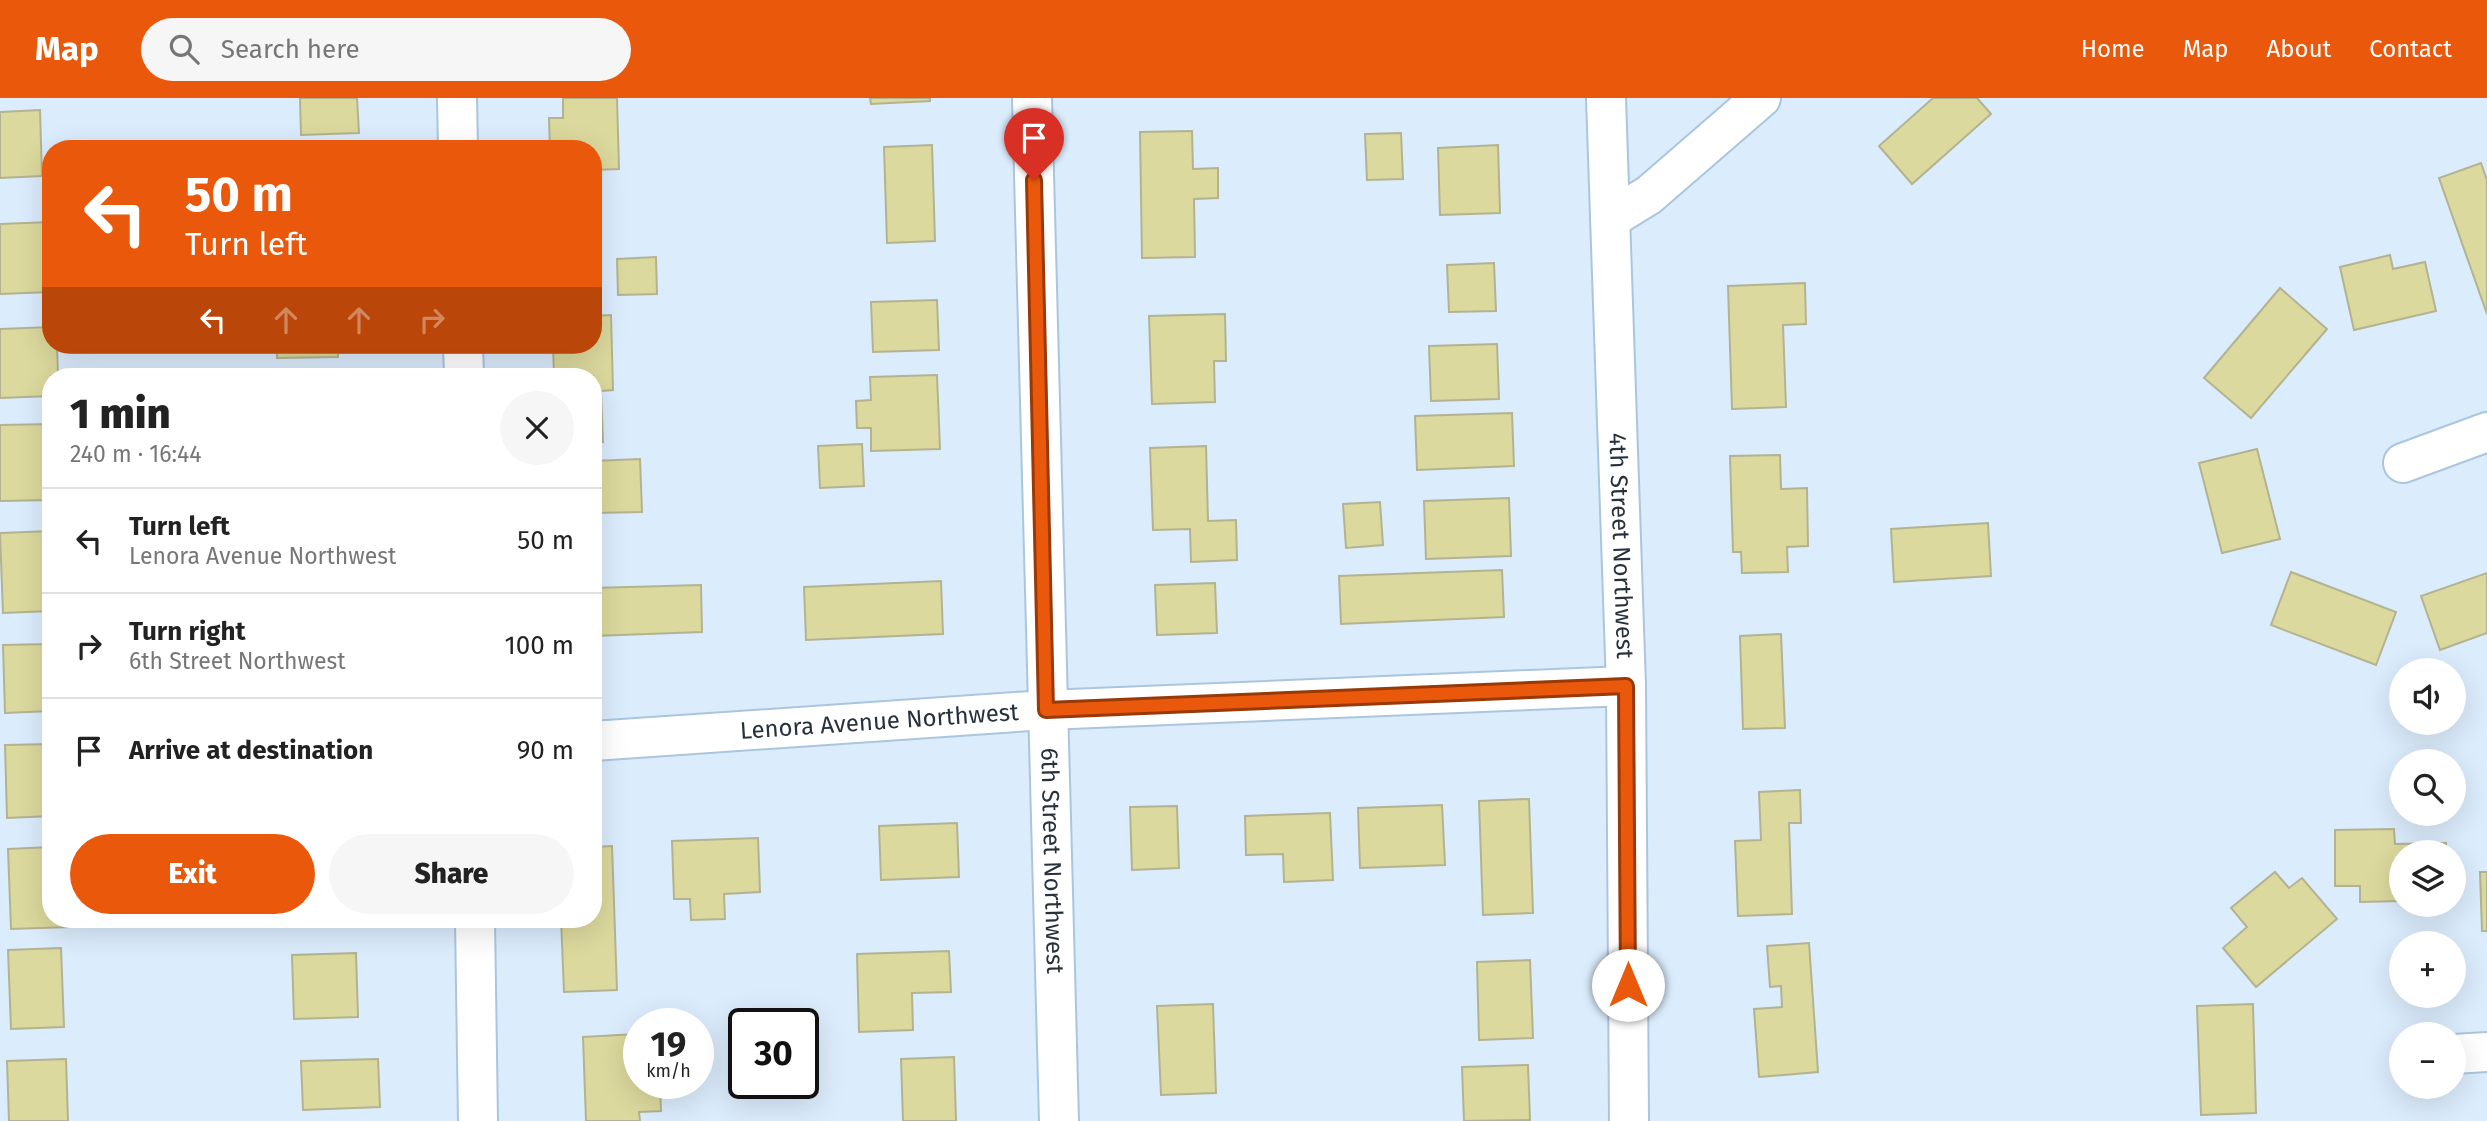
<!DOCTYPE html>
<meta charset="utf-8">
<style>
:root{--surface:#fff;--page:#f6f6f6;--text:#222;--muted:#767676;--line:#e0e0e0;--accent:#ea580c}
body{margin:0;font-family:"Fira Sans",sans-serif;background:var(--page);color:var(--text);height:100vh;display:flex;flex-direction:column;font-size:26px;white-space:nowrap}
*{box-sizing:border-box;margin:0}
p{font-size:23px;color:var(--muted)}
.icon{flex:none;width:38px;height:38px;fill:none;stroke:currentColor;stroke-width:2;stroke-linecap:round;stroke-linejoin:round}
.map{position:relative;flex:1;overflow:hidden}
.details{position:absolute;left:42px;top:270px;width:560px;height:560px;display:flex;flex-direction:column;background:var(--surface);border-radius:28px;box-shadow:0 7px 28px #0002}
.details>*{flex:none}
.guide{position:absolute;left:42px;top:42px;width:560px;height:214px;border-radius:28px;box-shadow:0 7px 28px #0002;background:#ea580c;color:#fff;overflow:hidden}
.buttons{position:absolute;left:2389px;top:560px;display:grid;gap:14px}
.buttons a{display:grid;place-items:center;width:77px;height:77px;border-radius:50%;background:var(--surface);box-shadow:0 7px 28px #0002;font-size:35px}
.speed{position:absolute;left:623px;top:910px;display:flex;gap:14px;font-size:35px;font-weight:700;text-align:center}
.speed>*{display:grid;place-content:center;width:91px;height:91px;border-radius:50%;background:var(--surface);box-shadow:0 7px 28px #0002;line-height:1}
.speed small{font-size:18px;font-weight:400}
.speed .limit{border:4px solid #111;border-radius:10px;background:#fff;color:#111}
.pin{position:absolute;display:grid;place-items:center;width:60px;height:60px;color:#fff;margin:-72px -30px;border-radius:50% 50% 50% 0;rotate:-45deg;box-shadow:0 0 7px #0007}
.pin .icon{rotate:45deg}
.me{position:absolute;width:77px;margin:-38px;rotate:0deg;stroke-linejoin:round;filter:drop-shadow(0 0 5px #0008)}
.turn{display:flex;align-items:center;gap:24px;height:147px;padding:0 28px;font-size:32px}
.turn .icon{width:91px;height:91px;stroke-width:2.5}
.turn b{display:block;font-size:49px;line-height:60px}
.lanes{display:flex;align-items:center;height:66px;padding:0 28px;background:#0003;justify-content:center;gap:35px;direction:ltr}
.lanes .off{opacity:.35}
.round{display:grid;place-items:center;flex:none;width:74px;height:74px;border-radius:37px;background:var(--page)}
.headline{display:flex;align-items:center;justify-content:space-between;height:119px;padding:0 28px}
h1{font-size:42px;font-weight:800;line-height:52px}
.cta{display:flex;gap:14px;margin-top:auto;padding:14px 28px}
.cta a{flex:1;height:80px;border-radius:42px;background:var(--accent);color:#fff;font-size:28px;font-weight:800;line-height:80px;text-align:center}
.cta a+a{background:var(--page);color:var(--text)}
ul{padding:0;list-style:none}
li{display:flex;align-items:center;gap:21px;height:105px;padding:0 28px;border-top:2px solid var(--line)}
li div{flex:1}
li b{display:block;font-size:26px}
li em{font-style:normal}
header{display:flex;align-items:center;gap:42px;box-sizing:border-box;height:98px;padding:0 35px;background:var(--accent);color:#fff}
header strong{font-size:33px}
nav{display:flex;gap:38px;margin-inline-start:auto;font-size:24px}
.search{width:490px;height:63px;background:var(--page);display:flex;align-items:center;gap:18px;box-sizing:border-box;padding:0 24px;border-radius:38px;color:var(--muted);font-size:26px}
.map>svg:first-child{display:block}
</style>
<header>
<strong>Map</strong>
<div class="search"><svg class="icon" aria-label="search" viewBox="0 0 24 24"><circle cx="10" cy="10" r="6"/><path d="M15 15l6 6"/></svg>Search here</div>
<nav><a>Home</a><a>Map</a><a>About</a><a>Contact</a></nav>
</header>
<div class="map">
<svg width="2487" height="1023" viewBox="0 0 2487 1023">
<rect width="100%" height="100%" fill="#dbecfc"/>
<g fill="#dbd99d" stroke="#b3b391" stroke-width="2">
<path d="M300,0H357L359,35L301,37Z"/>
<path d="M563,0H617L619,71L593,72V51H550L549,20H563Z"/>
<path d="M870,0H930V3L871,6Z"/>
<path d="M1933,0H1977L1991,16L1912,86L1879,48Z"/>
<path d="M40,12L42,78L0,80V14Z"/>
<path d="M1192,33L1193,71L1218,70V100L1194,101L1195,159L1142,160L1140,34Z"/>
<path d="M1401,35L1403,81L1367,82L1365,36Z"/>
<path d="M932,47L935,143L887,145L884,49Z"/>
<path d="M1498,47L1500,115L1440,117L1438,50Z"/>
<path d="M2481,65L2487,82V216L2439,80Z"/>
<path d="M593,104H598L600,165H593Z"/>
<path d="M50,124L51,194L0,196V126Z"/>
<path d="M2390,157L2393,171L2425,164L2436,213L2354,232L2340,169Z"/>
<path d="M656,159L657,196L618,197L617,161Z"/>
<path d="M1494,165L1496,213L1449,214L1447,167Z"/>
<path d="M1805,185L1806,226L1783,227L1786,309L1732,311L1728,188Z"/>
<path d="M2280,190L2327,231L2251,320L2204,280Z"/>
<path d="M937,202L939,252L873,254L871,204Z"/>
<path d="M1225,216L1226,263H1214L1215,304L1152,306L1149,218Z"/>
<path d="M611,217L613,292L601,293L603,344L593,345V278H554L553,247H593V218Z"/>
<path d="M51,229V247H57L58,278H51V298L0,300V231Z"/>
<path d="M1497,246L1499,301L1431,303L1429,248Z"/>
<path d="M277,247H338V259L277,260Z"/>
<path d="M937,277L940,351L871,353V330H857L856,303L871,302L870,279Z"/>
<path d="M1512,315L1514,368L1417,372L1415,318Z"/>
<path d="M51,326V402L0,403V327Z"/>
<path d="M862,346L864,388L820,390L818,348Z"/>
<path d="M1206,348L1208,423L1236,422L1237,462L1191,464L1190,431L1153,432L1150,350Z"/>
<path d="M2257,351L2280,441L2222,455L2199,365Z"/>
<path d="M1780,357L1781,391L1807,390L1808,448L1787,449L1788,474L1742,475L1741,454H1733L1730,358Z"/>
<path d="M640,361L642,414L593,415V363Z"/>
<path d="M1509,400L1511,458L1426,461L1424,403Z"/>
<path d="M1380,404L1383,447L1346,450L1343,406Z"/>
<path d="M1988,425L1991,478L1894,484L1891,431Z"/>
<path d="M51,433V513L3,515L0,435Z"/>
<path d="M1502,472L1504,519L1341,526L1339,478Z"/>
<path d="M2291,474L2396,514L2376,567L2271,527Z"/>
<path d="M2487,475V535L2440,552L2421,498Z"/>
<path d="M941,483L943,536L806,542L804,489Z"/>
<path d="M1215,485L1217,535L1157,537L1155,487Z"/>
<path d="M701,487L702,534L593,538V490Z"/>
<path d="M1781,536L1785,630L1743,631L1740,538Z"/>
<path d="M51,546V613L5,615L3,547Z"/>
<path d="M51,646V718L7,720L5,647Z"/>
<path d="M1800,692L1801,725H1789L1792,816L1738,818L1735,743L1761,742L1759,694Z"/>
<path d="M1529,701L1533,815L1483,817L1479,703Z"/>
<path d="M1442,707L1445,767L1360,770L1358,710Z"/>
<path d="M1177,708L1179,770L1132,772L1130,709Z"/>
<path d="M1330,715L1333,782L1284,784L1283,756L1246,757L1245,718Z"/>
<path d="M957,725L959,779L881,782L879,728Z"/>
<path d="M2394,731L2395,746L2446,745V754H2401V803L2360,804V788H2335V732Z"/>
<path d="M758,740L760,794L724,796L725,821L691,822L690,801H674L672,743Z"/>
<path d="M612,748L617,892L564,894L561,821H593V749Z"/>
<path d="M51,749V821H71V829L11,831L8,751Z"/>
<path d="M2275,774L2289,790L2302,780L2337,821L2256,889L2223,850L2247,829L2231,810Z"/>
<path d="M2480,774H2487V833H2482Z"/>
<path d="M1809,845L1818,974L1759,979L1754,911L1782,909L1781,888L1770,889L1767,848Z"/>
<path d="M61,850L64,929L11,931L8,852Z"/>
<path d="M949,853L951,894L912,895L913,932L859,934L857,856Z"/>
<path d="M356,855L358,919L294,921L292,857Z"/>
<path d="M1530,862L1533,940L1479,942L1477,864Z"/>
<path d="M1213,906L1216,995L1161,997L1157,908Z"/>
<path d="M2253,906L2256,1015L2201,1017L2197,908Z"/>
<path d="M636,936L639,985H660L661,1013L639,1014L640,1023H586L583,939Z"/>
<path d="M954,959L956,1023H903L901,961Z"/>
<path d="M66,961L68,1023H9L7,963Z"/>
<path d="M378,961L380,1009L303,1012L301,963Z"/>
<path d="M1528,967L1530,1022L1464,1023L1462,969Z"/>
</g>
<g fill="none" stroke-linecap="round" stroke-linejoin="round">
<g stroke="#aac6df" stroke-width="42">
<g id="minor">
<path d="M457,0L458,51"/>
<path id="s1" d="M1032,0L1059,1023"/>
<path id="s2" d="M1606,0L1626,588L1629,1023"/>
<path d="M1610,121L1649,97L1761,0"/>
<path d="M463,247L464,278"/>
<path d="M2403,365L2487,334"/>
<path id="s3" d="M593,643L1046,612L1626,588"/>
<path d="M475,821L478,1023"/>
<path d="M2454,956L2487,954"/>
</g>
</g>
<use href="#minor" stroke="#fff" stroke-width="38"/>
</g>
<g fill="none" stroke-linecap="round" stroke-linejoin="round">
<g stroke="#983908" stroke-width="18">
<path id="route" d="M1034,82L1046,612L1626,588L1628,887"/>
</g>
<use href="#route" stroke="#ea580c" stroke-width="12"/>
</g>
<g text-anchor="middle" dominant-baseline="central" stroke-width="5" stroke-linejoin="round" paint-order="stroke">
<g font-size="24" fill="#26313b" stroke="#fff">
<text stroke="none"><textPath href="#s2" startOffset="448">4th Street Northwest</textPath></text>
<text stroke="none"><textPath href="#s3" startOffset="287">Lenora Avenue Northwest</textPath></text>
<text stroke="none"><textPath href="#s1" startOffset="763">6th Street Northwest</textPath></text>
</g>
</g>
</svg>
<div class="buttons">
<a><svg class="icon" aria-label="sound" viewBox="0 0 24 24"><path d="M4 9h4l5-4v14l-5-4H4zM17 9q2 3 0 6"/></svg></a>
<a><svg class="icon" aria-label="search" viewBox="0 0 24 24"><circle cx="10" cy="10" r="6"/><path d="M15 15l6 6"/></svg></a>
<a><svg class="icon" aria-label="layers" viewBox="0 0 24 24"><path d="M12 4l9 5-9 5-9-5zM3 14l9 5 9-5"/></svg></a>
<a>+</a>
<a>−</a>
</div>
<div class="speed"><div>19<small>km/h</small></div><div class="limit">30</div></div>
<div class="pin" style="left:1034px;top:82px;background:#d93025"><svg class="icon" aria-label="arrive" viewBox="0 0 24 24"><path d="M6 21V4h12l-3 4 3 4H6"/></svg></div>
<svg class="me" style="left:1628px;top:887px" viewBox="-20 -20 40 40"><circle r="19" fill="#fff"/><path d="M0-13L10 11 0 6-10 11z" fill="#ea580c"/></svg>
<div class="guide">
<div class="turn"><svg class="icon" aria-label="left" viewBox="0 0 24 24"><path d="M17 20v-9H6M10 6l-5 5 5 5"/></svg><div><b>50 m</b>Turn left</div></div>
<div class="lanes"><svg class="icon" aria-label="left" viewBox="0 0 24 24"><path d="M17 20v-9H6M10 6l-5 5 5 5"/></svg><svg class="icon off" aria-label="ahead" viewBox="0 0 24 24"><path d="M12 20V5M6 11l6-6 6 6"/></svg><svg class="icon off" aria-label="ahead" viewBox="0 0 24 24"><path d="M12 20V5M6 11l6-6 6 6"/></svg><svg class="icon off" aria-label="right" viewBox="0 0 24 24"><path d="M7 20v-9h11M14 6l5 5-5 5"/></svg></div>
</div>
<section class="details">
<div class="headline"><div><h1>1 min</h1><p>240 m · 16:44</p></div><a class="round"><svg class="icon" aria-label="close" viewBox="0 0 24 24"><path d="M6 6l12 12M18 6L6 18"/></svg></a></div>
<ul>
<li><svg class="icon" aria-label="left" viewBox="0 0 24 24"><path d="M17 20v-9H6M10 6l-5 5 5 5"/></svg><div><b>Turn left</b><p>Lenora Avenue Northwest</p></div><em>50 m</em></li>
<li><svg class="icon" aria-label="right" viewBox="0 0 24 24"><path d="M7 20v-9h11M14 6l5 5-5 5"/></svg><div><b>Turn right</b><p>6th Street Northwest</p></div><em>100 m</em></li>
<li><svg class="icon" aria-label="arrive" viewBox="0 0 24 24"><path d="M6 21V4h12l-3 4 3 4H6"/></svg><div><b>Arrive at destination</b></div><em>90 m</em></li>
</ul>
<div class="cta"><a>Exit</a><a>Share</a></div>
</section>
</div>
